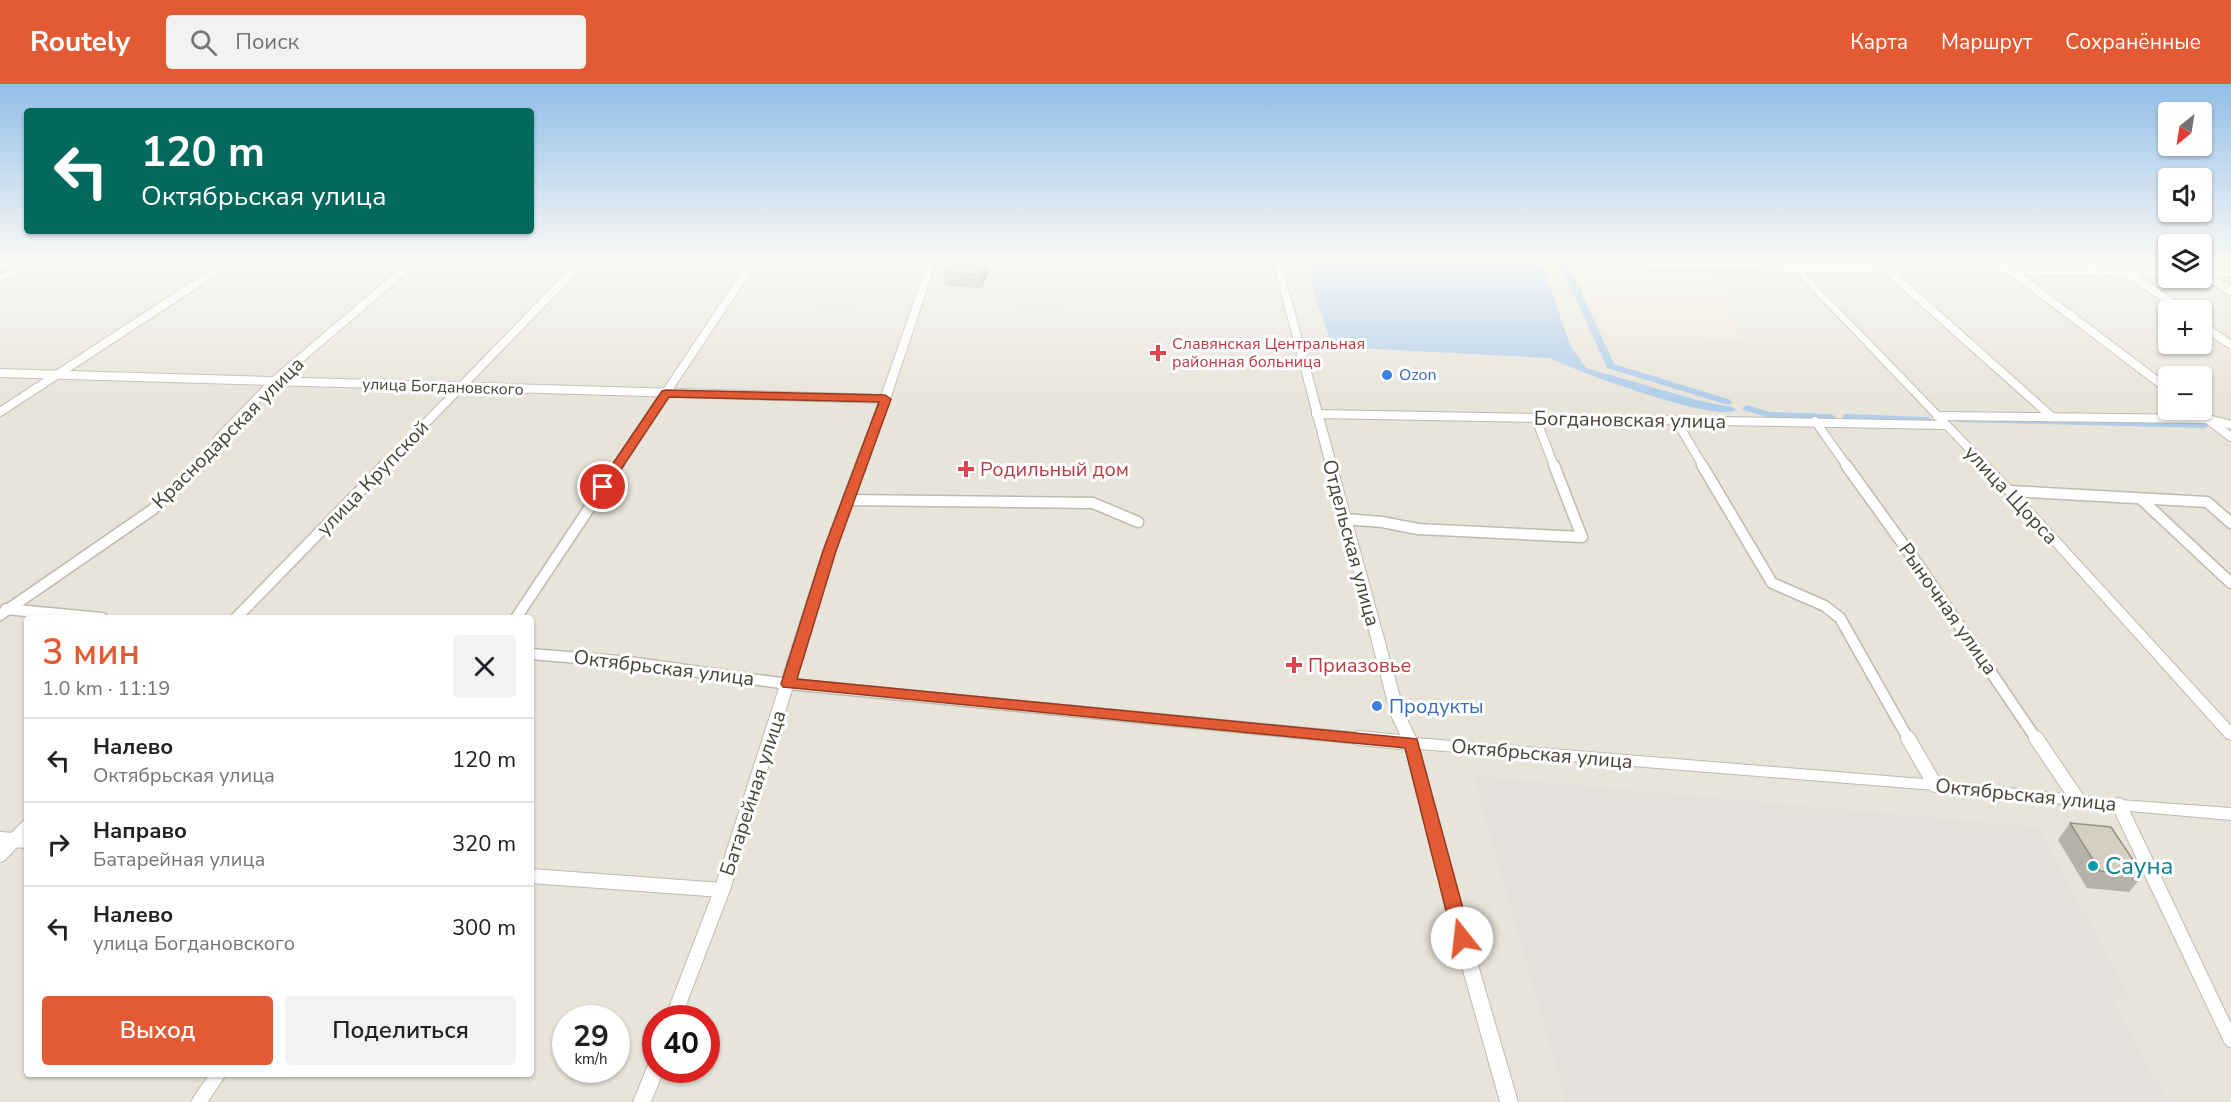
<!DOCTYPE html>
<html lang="ru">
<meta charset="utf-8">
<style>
:root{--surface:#fff;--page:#f2f2f2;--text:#202124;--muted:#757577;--line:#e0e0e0;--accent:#e35b34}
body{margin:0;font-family:"Nunito Sans",sans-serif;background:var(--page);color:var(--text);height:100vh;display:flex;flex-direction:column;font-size:22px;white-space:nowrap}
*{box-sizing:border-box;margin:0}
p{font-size:20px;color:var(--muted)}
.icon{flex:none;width:33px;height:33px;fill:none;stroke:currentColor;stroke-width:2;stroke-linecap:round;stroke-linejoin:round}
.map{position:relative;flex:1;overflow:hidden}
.side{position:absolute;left:24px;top:531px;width:510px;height:462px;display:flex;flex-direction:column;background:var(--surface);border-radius:6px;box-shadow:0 2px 4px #0004}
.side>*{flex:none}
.top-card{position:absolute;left:24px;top:24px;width:510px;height:126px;border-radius:6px;box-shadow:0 2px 4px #0004;background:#00695c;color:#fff;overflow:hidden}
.needle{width:39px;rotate:210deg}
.fabs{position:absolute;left:2158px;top:18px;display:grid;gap:12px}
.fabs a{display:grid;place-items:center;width:54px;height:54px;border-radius:6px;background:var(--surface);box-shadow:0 2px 4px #0004;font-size:30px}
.speed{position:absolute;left:552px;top:921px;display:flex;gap:12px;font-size:30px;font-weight:700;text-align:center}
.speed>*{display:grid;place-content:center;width:78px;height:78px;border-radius:50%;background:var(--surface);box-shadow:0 2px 4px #0004;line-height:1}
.speed small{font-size:15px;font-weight:400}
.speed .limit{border:9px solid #d22;background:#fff;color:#111}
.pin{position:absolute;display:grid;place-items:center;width:51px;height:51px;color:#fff;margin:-26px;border:3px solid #fff;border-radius:50%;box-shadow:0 2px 6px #0007}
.me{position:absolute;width:66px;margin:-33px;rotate:344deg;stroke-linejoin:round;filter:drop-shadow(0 0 4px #0008)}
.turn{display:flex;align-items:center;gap:21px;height:126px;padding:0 18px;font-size:27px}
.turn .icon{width:78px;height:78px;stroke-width:2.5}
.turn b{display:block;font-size:42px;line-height:51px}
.round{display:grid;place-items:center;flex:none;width:63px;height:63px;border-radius:6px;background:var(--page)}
.summary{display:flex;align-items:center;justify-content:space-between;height:102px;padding:0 18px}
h1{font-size:36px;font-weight:600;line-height:45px;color:var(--accent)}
.button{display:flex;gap:12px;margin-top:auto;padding:12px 18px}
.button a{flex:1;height:69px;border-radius:6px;background:var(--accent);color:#fff;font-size:24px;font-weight:600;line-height:69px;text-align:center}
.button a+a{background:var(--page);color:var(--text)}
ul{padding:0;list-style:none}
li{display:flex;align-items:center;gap:18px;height:84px;padding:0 18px;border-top:2px solid var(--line)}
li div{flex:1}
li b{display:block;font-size:22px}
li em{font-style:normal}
header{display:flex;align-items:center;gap:36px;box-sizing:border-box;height:84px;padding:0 30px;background:var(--accent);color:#fff}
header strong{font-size:28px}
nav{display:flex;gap:33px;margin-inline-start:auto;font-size:21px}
.search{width:420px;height:54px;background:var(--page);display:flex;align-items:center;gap:15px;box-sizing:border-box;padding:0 21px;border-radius:6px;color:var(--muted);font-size:22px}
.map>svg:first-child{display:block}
</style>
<header>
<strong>Routely</strong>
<div class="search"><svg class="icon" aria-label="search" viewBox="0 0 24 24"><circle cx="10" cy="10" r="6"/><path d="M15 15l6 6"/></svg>Поиск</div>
<nav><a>Карта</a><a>Маршрут</a><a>Сохранённые</a></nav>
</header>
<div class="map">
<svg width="2231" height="1018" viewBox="0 0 2231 1018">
<rect width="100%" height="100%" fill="#f4f2ec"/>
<path fill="#e7e4da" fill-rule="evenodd" d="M0,175H2169V194H2202V175H2231V1018H0ZM2169,226H2202V260H2169ZM2169,292H2202V326H2169ZM27,534H531V990H27ZM566,934H616V986H566ZM656,934H706V986H656Z"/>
<g fill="#e4e1dd">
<path d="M863,202L849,236L813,229L819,214L802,205L804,203Z"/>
<path d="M1473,692L2038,743L2131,916H2112L2168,1018H1566Z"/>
</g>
<path fill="#ece7d7" d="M1572,181L1706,185L1731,219H1719L1746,256L1608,251Z"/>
<path fill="#e3e2df" d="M1024,207L1064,208L1060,233L1018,232Z"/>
<path fill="#b0cde9" d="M1307,175H1540L1570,261L1586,284L1700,317L1732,323L1736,326C1716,339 1575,287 1550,274L1337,263L1331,259L1317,218Z"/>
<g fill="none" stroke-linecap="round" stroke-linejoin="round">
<g fill="#b0cde9" fill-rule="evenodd">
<path d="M1558,175H1566L1614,280L1731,316V320H1725L1607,284Z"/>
<path d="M1747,321L1770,328L1831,330L1836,333L1831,336L1769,334L1744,326L1742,324Z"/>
<path d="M1846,330L1928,333L1933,336L1928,339L1843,335V331Z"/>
<path d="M1960,333L2205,338L2210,341L2205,344L1957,338V334Z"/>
</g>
<g stroke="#bfbaaf" stroke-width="10">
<g id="minor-far2">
<path d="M293,175L932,176"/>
<path d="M1996,175L2169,306"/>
<path d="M2081,175L2097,186"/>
<path d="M1574,178L1796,184L2169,188"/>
<path d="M0,180L32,178"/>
<path d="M1886,185L2052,333"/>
<path d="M2125,187L2182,226"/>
<path d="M2202,189L2231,207"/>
<path d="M2202,189H2231"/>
<path d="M2202,241L2231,261"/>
<path d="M0,289L885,315"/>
<path d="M2195,326L2231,353"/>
<path d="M0,328L234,175"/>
<path d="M1316,330L1945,341"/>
<path d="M1937,332L2208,335L2231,341"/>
<path d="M1536,335L1554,382"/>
<path d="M1815,337L1847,382"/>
<path d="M1677,338L1703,382"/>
<path d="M199,382L219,354L274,297L417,175"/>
<path d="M384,382L585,175"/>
<path d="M617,382L755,175"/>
</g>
</g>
<g stroke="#bfbaaf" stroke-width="13">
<g id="minor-far1">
<path d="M1702,381L1772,499L1825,522L1840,534L1909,656"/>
<path d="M1846,381L1921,485L2037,656"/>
<path d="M2010,407L2207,418L2231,439"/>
<path d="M2141,415L2231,499"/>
<path d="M848,416L1093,419L1138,438"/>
<path d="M1344,435L1382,438L1418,445L1582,453L1554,381"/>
<path d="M6,525L102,534"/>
<path d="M0,531L152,426L200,381"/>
<path d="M236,534L385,381"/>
<path d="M516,534L618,381"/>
<path d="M531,570L628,578L788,600L1375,656"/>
</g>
</g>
<g stroke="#bfbaaf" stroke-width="16">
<g id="minor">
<path d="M1359,654L1411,659"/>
<path d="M1908,654L1935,701"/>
<path d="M2036,654L2078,716"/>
<path d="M2119,721L2231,956"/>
<path d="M0,755L27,757"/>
<path d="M0,771L27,743"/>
<path d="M531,792L722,806"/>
<path d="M199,1018L218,990"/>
</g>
</g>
<g stroke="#bfbaaf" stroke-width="2">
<g id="tertiary">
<path d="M94,175L90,177L34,180L0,197V192L32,176Z"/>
<path d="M929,175H1280L1405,631L1416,654L1935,696L2119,716L2231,724V736L2119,726L1935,706L1419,665L1464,833L1518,1018H1500L1448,833L1404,659L1391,631L1274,181L936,178L890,315L835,467L730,806L681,934H665L714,806L823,467L880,315Z"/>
<path d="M1783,175H1791L2014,405L2231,642V656L2226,654L2006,409Z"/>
<path d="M656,974V986H664L651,1018H633L650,976Z"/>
</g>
</g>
<use href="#minor-far2" stroke="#fff" stroke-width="8"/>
<use href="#minor-far1" stroke="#fff" stroke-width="10"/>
<use href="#minor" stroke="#fff" stroke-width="14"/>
<use href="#tertiary" fill="#fff" fill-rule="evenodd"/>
</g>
<g fill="#b7b2a7">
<path d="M989,187L982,204L945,202L944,189Z"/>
<path d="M2070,739L2143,791L2129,808L2087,804L2058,756Z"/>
</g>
<path fill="#959188" d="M988,175L989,187L982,204L981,191Z"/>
<g fill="#d5cfc2" stroke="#959188" stroke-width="1.5">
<path d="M951,175H988L981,191L944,189Z"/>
<path d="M2070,739L2111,743L2143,791L2100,787Z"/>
</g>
<linearGradient id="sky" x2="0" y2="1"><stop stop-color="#91bee8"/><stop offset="0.55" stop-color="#faf9f6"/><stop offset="1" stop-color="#faf9f6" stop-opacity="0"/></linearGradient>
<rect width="2231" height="318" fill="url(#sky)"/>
<path fill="#e35b34" stroke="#943b22" stroke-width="1.5" d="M666,306L885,311L891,315L836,467L797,595L1417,655L1471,854L1469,859L1462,862L1455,859L1453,854L1405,664L783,603L781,600L823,467L879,318L669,313L608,405H599L597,403L662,307Z"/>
<g fill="#e0444e" stroke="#fff" stroke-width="2">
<path d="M1155 260h6v6h6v6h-6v6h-6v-6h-6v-6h6z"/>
<path d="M963 376h6v6h6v6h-6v6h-6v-6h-6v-6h6z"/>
<path d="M1291 572h6v6h6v6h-6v6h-6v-6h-6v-6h6z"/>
</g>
<g fill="#3f7fe0" stroke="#fff" stroke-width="2">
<circle cx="1387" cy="291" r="6"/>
<circle cx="1377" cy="622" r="6"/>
</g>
<circle fill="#0f9aa8" stroke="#fff" stroke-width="2" cx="2093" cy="782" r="6"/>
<g text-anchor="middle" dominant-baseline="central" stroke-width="6" stroke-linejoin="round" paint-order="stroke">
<g font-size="16" fill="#be3a42" stroke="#fff" text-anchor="start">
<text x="1172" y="260">Славянская Центральная<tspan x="1172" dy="18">районная больница</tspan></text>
</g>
<g font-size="16" fill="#366cbe" stroke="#fff" text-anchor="start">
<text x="1399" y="291">Ozon</text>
</g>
<g font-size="16" fill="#48433a" stroke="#fff">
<text transform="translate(443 303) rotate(2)">улица Богдановского</text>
</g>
<g font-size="20" fill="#48433a" stroke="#fff">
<text transform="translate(1630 336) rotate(1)">Богдановская улица</text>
<text transform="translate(228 349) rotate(-45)">Краснодарская улица</text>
<text transform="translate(373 394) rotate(-46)">улица Крупской</text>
<text transform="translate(2011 411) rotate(47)">улица Щорса</text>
<text transform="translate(1351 459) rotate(75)">Отдельская улица</text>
<text transform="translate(1948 525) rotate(55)">Рыночная улица</text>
<text transform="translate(664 584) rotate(7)">Октябрьская улица</text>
<text transform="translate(1542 670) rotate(5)">Октябрьская улица</text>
<text transform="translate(753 709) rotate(-72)">Батарейная улица</text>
<text transform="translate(2026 711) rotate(6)">Октябрьская улица</text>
</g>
<g font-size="20" fill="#be3a42" stroke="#fff" text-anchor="start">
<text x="980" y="385">Родильный дом</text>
<text x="1308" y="581">Приазовье</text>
</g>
<g font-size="20" fill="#366cbe" stroke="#fff" text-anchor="start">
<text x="1389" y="622">Продукты</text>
</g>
<g font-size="24" fill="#0d838f" stroke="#fff" text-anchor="start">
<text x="2105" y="782">Сауна</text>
</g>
</g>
</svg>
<div class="fabs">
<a><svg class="needle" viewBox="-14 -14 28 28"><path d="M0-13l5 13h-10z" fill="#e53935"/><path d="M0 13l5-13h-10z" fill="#757577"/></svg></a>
<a><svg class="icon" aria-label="sound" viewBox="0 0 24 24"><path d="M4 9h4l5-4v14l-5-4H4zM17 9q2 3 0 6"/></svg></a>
<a><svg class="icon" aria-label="layers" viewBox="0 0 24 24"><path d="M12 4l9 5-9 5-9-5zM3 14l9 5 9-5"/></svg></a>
<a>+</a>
<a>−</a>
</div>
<div class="speed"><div>29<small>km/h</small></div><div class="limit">40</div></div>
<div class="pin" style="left:603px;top:403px;background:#d93025"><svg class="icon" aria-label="arrive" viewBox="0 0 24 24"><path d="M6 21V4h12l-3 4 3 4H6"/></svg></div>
<svg class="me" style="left:1462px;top:854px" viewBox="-20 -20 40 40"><circle r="19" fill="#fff"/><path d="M0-13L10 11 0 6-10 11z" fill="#e35b34"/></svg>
<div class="top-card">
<div class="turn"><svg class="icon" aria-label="left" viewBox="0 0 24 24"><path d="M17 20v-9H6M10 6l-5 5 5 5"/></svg><div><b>120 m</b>Октябрьская улица</div></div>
</div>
<section class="side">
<div class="summary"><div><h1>3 мин</h1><p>1.0 km · 11:19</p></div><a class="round"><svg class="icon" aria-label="close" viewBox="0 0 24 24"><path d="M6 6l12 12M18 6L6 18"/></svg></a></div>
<ul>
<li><svg class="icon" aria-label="left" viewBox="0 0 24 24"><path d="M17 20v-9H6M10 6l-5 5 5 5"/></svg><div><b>Налево</b><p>Октябрьская улица</p></div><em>120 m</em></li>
<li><svg class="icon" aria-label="right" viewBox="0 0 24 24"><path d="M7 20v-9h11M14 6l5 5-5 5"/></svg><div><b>Направо</b><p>Батарейная улица</p></div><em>320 m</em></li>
<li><svg class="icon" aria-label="left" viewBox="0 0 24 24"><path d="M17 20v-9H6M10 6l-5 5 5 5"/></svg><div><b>Налево</b><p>улица Богдановского</p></div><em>300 m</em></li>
</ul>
<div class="button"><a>Выход</a><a>Поделиться</a></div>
</section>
</div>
